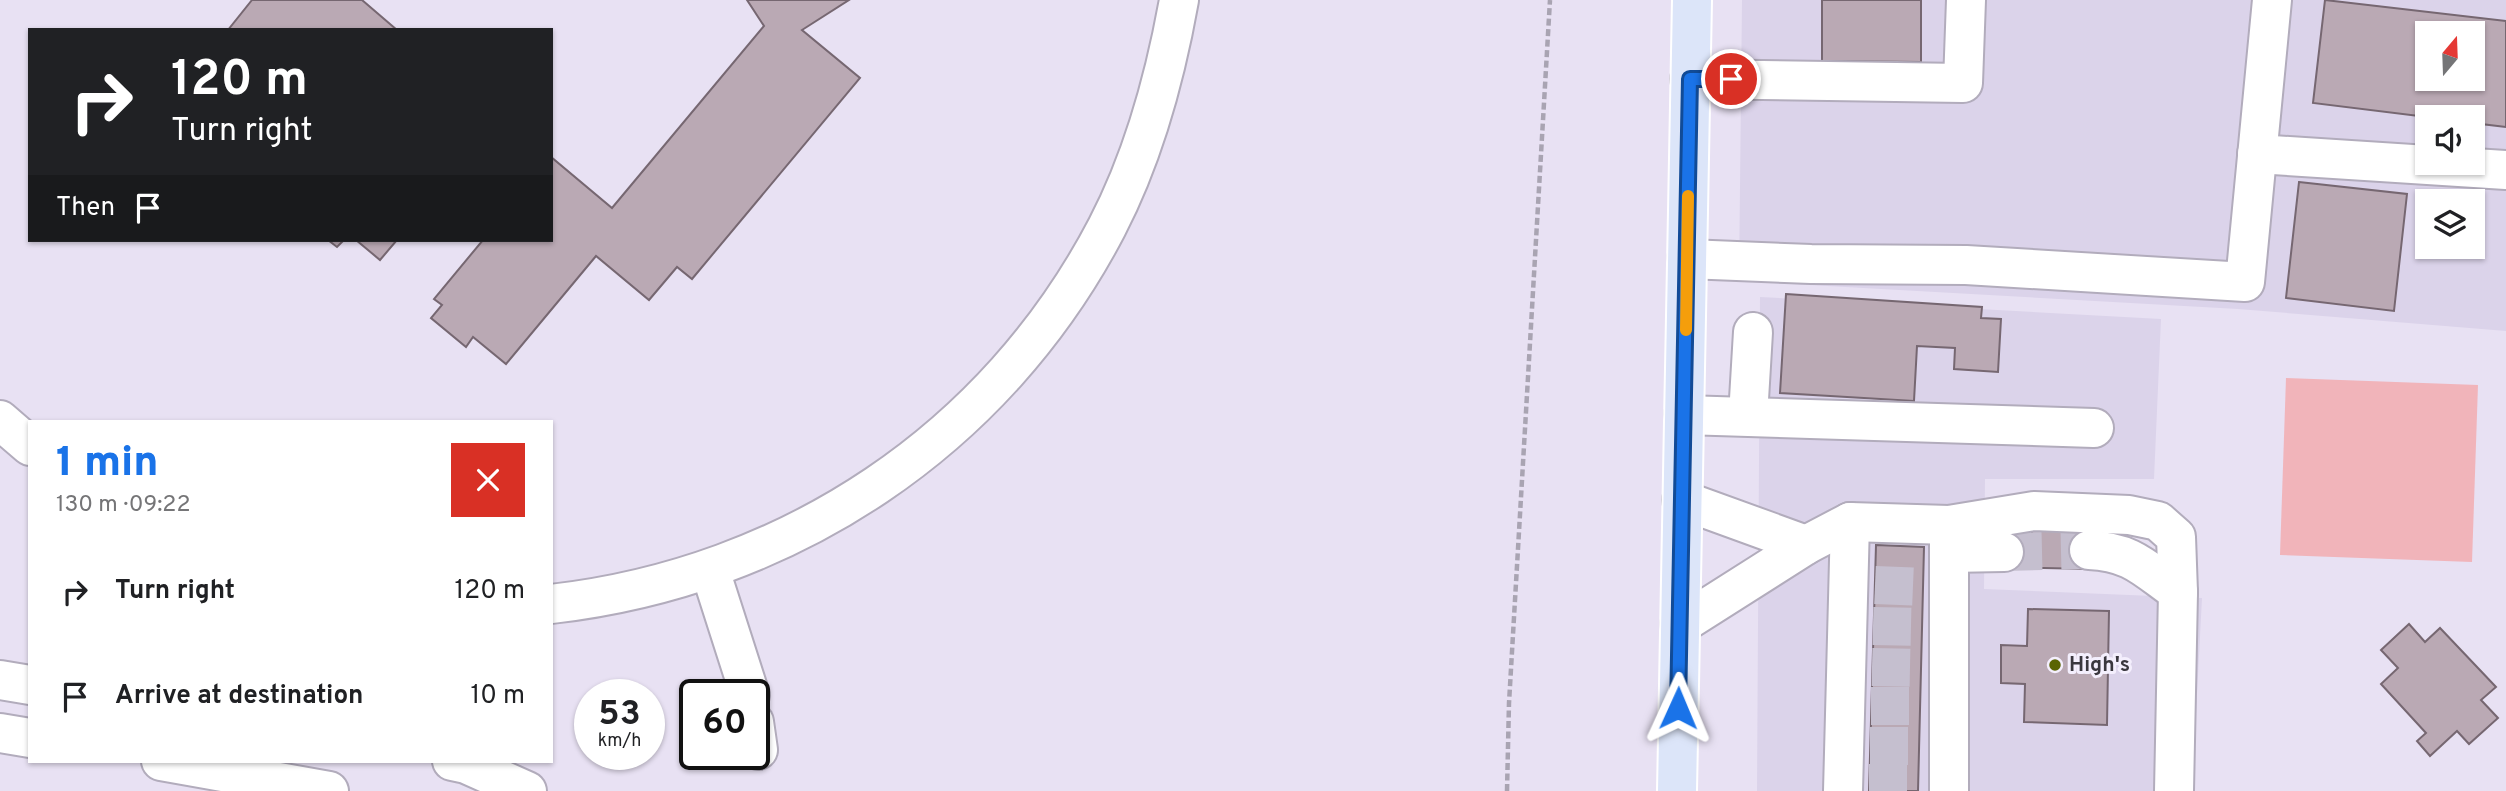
<!DOCTYPE html>
<meta charset="utf-8">
<style>
:root{--surface:#fff;--page:#f6f6f6;--text:#202124;--muted:#757577;--accent:#1a73e8}
body{margin:0;font-family:Overpass,sans-serif;background:var(--page);color:var(--text);height:100vh;display:flex;flex-direction:column;font-size:26px;white-space:nowrap}
*{box-sizing:border-box;margin:0}
p{font-size:23px;color:var(--muted)}
.icon{flex:none;width:38px;height:38px;fill:none;stroke:currentColor;stroke-width:2;stroke-linecap:round;stroke-linejoin:round}
.map{position:relative;flex:1;overflow:hidden}
.side{position:absolute;left:28px;top:420px;width:525px;height:343px;display:flex;flex-direction:column;background:var(--surface);border-radius:0px;box-shadow:0 2px 5px #0004}
.side>*{flex:none}
.banner{position:absolute;left:28px;top:28px;width:525px;height:214px;border-radius:0px;box-shadow:0 2px 5px #0004;background:#202124;color:#fff;overflow:hidden}
.needle{width:46px;rotate:19deg}
.fabs{position:absolute;left:2415px;top:21px;display:grid;gap:14px}
.fabs a{display:grid;place-items:center;width:70px;height:70px;border-radius:0px;background:var(--surface);box-shadow:0 2px 5px #0004;font-size:35px}
.speed{position:absolute;left:574px;top:679px;display:flex;gap:14px;font-size:35px;font-weight:700;text-align:center}
.speed>*{display:grid;place-content:center;width:91px;height:91px;border-radius:50%;background:var(--surface);box-shadow:0 2px 5px #0004;line-height:1}
.speed small{font-size:18px;font-weight:400}
.speed .limit{border:4px solid #111;border-radius:10px;background:#fff;color:#111}
.pin{position:absolute;display:grid;place-items:center;width:60px;height:60px;color:#fff;margin:-30px;border:4px solid #fff;border-radius:50%;box-shadow:0 2px 7px #0007}
.me{position:absolute;width:77px;margin:-38px;rotate:1deg;stroke-linejoin:round;filter:drop-shadow(0 0 5px #0008)}
.turn{display:flex;align-items:center;gap:24px;height:147px;padding:0 28px;font-size:32px}
.turn .icon{width:91px;height:91px;stroke-width:2.5}
.turn b{display:block;font-size:49px;line-height:60px}
.then{display:flex;align-items:center;height:66px;padding:0 28px;background:#0003;gap:14px;font-size:26px}
.round{display:grid;place-items:center;flex:none;width:74px;height:74px;border-radius:0px;background:var(--page)}
.summary{display:flex;align-items:center;justify-content:space-between;height:119px;padding:0 28px}
h1{font-size:42px;font-weight:800;line-height:52px;color:var(--accent)}
ul{padding:0;list-style:none}
li{display:flex;align-items:center;gap:21px;height:105px;padding:0 28px}
li div{flex:1}
li b{display:block;font-size:26px}
li em{font-style:normal}
.map>svg:first-child{display:block}
</style>
<div class="map">
<svg width="2506" height="791" viewBox="0 0 2506 791">
<rect width="100%" height="100%" fill="#e8e1f3"/>
<g fill="#dbd3ea" fill-rule="evenodd">
<path d="M1742,0H2506V331L2238,309L1739,281ZM2427,33H2473V79H2427ZM2427,117H2473V163H2427ZM2427,201H2473V247H2427Z"/>
<path d="M1760,297L2161,319L2154,479H1985L1984,589L2202,598L2192,791H1757Z"/>
</g>
<path fill="#f1b4ba" d="M2286,378L2478,385L2472,562L2280,555Z"/>
<g fill="#baa9b4" stroke="#766771" stroke-width="2" fill-rule="evenodd">
<path d="M252,0H362L397,30H228Z"/>
<path d="M747,0H849L802,30L860,78L692,279L677,267L649,300L596,256L506,364L473,337L466,347L431,318L442,305L434,299L483,240H551V157L612,208L764,26Z"/>
<path d="M1822,0H1921V62L1822,61Z"/>
<path d="M2325,0L2506,21V127L2473,123V117H2427L2313,103ZM2427,33H2473V79H2427Z"/>
<path d="M2299,182L2407,194L2394,311L2286,298Z"/>
<path d="M328,240H344L337,247Z"/>
<path d="M356,240H397L380,260Z"/>
<path d="M1786,294L1982,307L1981,318L2001,319L1998,372L1954,369L1955,348L1917,346L1914,401L1780,393Z"/>
<path d="M2032,525L2090,527L2089,569L2004,567V538L2032,539Z"/>
<path d="M1876,545L1924,547L1918,791H1869Z"/>
<path d="M2028,609L2109,611L2107,725L2024,722L2025,684L2001,683V645L2027,646Z"/>
<path d="M2409,624L2425,642L2440,628L2496,687L2481,700L2498,718L2469,744L2457,731L2430,756L2417,741L2426,733L2381,684L2398,668L2381,650Z"/>
</g>
<g fill="none" stroke-linecap="round" stroke-linejoin="round">
<g stroke="#c5bfcf" stroke-width="38" stroke-dasharray="38 19" stroke-linecap="butt">
<path d="M2004,552L2089,550"/>
<path d="M1875,585L1923,587"/>
<path d="M1873,626L1922,627"/>
<path d="M1872,667L1920,668"/>
<path d="M1871,706H1920"/>
<path d="M1870,746H1919"/>
<path d="M1869,783H1918"/>
</g>
<g stroke="#b2acbc" stroke-width="42">
<g id="minor">
<path d="M1690,79L1963,83L1966,0"/>
<path d="M2257,154L2506,170"/>
<path d="M1687,259L1811,264L1966,265L2245,282L2272,0"/>
<path d="M1684,415L2094,428"/>
<path d="M1748,416L1753,332"/>
<path d="M0,420L30,446"/>
<path d="M1682,500L1806,545"/>
<path d="M1949,525V791"/>
<path d="M2089,550C2132,552 2144,568 2178,592"/>
<path d="M1949,553L2004,552"/>
<path d="M710,570L750,695"/>
<path d="M551,604C789,577 996,440 1107,227C1144,156 1165,78 1179,0"/>
<path d="M1680,625L1806,545L1850,522L1949,525L2034,511L2129,515L2158,521L2176,537L2178,592L2174,791"/>
<path d="M0,680L30,685"/>
<path d="M754,722L758,750"/>
<path d="M0,733L30,738"/>
<path d="M161,761L329,791"/>
<path d="M452,761L466,764L527,791"/>
<path d="M1843,791L1850,522"/>
</g>
</g>
<g stroke="#fff" stroke-width="42">
<path id="major" d="M1677,791L1692,0"/>
</g>
<path stroke="#a9a4b2" stroke-width="4.5" stroke-dasharray="7 3.5" stroke-linecap="butt" d="M1507,791L1509,703L1550,0"/>
<use href="#minor" stroke="#fff" stroke-width="38"/>
<use href="#major" stroke="#dce5f9" stroke-width="38"/>
</g>
<g fill="none" stroke-linecap="round" stroke-linejoin="round">
<g stroke="#114b97" stroke-width="18">
<path id="route" d="M1678,708L1690,79H1731"/>
</g>
<use href="#route" stroke="#1a73e8" stroke-width="12"/>
<path stroke="#f59e0b" stroke-width="12" d="M1686,330L1688,196"/>
</g>
<circle fill="#5a6403" stroke="#f4effd" stroke-width="2.5" cx="2055" cy="665" r="7"/>
<g text-anchor="middle" dominant-baseline="central" stroke-width="6" stroke-linejoin="round" paint-order="stroke">
<g font-size="21" font-weight="bold" fill="#3a373e" stroke="#f4effd" text-anchor="start">
<text x="2069" y="665">High's</text>
</g>
</g>
</svg>
<div class="fabs">
<a><svg class="needle" viewBox="-14 -14 28 28"><path d="M0-13l5 13h-10z" fill="#e53935"/><path d="M0 13l5-13h-10z" fill="#757577"/></svg></a>
<a><svg class="icon" aria-label="sound" viewBox="0 0 24 24"><path d="M4 9h4l5-4v14l-5-4H4zM17 9q2 3 0 6"/></svg></a>
<a><svg class="icon" aria-label="layers" viewBox="0 0 24 24"><path d="M12 4l9 5-9 5-9-5zM3 14l9 5 9-5"/></svg></a>
</div>
<div class="speed"><div>53<small>km/h</small></div><div class="limit">60</div></div>
<div class="pin" style="left:1731px;top:79px;background:#d93025"><svg class="icon" aria-label="arrive" viewBox="0 0 24 24"><path d="M6 21V4h12l-3 4 3 4H6"/></svg></div>
<svg class="me" style="left:1678px;top:708px" viewBox="-20 -20 40 40"><path d="M0-17L14 15 0 8-14 15z" fill="#1a73e8" stroke="#fff" stroke-width="4"/></svg>
<div class="banner">
<div class="turn"><svg class="icon" aria-label="right" viewBox="0 0 24 24"><path d="M7 20v-9h11M14 6l5 5-5 5"/></svg><div><b>120 m</b>Turn right</div></div>
<div class="then">Then<svg class="icon" aria-label="arrive" viewBox="0 0 24 24"><path d="M6 21V4h12l-3 4 3 4H6"/></svg></div>
</div>
<section class="side">
<div class="summary"><div><h1>1 min</h1><p>130 m · 09:22</p></div><a class="round" style="background:#d93025;color:#fff"><svg class="icon" aria-label="close" viewBox="0 0 24 24"><path d="M6 6l12 12M18 6L6 18"/></svg></a></div>
<ul>
<li><svg class="icon" aria-label="right" viewBox="0 0 24 24"><path d="M7 20v-9h11M14 6l5 5-5 5"/></svg><div><b>Turn right</b></div><em>120 m</em></li>
<li><svg class="icon" aria-label="arrive" viewBox="0 0 24 24"><path d="M6 21V4h12l-3 4 3 4H6"/></svg><div><b>Arrive at destination</b></div><em>10 m</em></li>
</ul>
</section>
</div>
